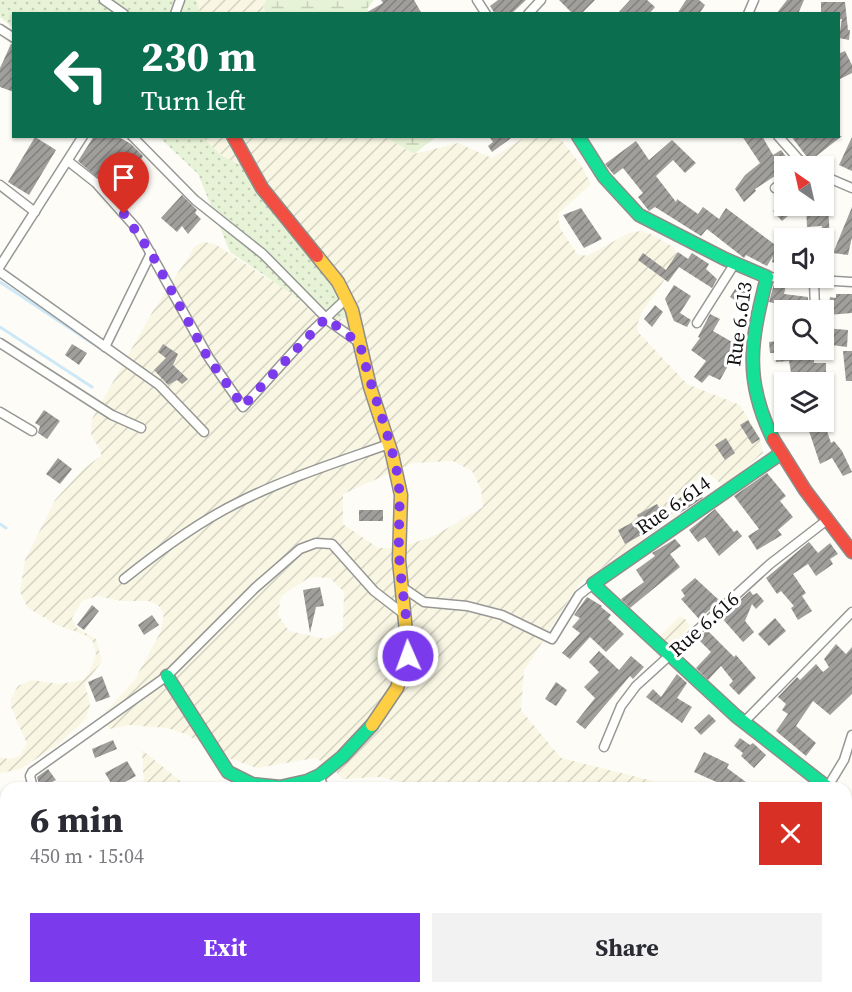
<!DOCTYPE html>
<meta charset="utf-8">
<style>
:root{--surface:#fff;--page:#f2f2f3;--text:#2b2b33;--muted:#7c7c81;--accent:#7c3aed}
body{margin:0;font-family:"Source Serif 4",serif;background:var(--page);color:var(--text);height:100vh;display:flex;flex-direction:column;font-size:22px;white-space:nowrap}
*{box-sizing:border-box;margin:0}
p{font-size:20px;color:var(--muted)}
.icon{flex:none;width:33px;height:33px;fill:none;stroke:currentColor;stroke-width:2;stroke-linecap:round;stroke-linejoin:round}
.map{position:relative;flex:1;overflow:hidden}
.panel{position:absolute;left:0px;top:782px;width:852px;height:212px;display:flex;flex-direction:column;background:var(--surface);border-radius:18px 18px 0 0;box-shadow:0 2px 4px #0004}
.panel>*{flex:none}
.guide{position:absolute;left:12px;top:12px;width:828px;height:126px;border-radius:0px;box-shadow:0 2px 4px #0004;background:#0b6e4f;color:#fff;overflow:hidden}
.needle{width:39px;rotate:326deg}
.tools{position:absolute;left:774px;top:156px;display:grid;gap:12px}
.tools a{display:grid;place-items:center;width:60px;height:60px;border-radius:0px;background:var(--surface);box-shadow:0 2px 4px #0004;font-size:30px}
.pin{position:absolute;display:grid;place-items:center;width:51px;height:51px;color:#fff;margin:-62px -26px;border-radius:50% 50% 50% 0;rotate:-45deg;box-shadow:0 0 6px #0007}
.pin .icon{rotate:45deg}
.me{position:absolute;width:66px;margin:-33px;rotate:358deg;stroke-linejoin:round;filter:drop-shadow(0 0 4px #0008)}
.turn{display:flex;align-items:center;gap:21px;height:126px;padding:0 30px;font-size:27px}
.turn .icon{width:78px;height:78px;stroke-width:2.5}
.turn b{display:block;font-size:42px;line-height:51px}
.round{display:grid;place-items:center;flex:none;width:63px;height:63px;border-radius:0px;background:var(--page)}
.overview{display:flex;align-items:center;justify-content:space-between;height:102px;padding:0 30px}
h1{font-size:36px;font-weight:700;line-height:45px}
.action{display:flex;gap:12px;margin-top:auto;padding:12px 30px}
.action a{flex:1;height:69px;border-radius:0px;background:var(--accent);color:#fff;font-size:24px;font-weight:700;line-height:69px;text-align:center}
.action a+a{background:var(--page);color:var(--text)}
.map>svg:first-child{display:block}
</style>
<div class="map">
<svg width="852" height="992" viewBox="0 0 852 992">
<defs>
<pattern id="farmland-furrows" width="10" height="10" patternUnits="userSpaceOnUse" patternTransform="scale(1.5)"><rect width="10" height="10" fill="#f9f7e4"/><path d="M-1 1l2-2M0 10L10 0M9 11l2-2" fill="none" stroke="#d4d3c3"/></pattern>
<pattern id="grass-dots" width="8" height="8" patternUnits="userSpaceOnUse" patternTransform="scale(1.5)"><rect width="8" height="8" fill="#e7f3d7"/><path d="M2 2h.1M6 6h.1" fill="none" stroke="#c5cfb8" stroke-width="1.8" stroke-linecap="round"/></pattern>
<pattern id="wetland-marsh" width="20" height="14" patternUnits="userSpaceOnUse" patternTransform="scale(1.5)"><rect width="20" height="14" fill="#e7f3d7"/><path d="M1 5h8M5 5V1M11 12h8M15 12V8" fill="none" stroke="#c5cfb8"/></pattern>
<pattern id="building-hatch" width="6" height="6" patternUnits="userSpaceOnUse" patternTransform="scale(1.5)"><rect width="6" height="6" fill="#a19f9c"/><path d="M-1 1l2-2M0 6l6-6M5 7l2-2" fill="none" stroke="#82807e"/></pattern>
</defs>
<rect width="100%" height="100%" fill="#fdfcf7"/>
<g fill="url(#farmland-furrows)" fill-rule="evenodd">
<path d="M196,0H266L263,7L266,13H200Z"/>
<path d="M202,137H386L414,154L458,143L492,158L525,137H559L581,165L591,184L558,214L560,228L577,254L587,256L629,233L641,231L651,234L673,247L678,255L677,262L642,312L637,325L638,332L687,384L740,405L760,439L763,453L727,483L722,485L710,474L690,484L693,499L691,505L579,584L524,671L521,710L561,758L677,787H406L400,782L380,777L342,779L332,767L315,758L257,768L220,755L186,734L167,728L129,725L110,729L104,721L106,711L134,681L160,633L164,614L159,606L149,601H122L97,596L82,601L72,618L77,628L96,639L102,661L85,684L90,705L86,719L61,742L21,769L0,773V757L8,759L20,756L27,744L11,707V698L18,686L31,680L60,684L83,680L89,673L96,655L93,642L85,635L57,625L28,608L20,592L25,560L55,500L83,469L101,456V451L91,435L92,419L153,311L196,245L204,242L215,244L265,277L343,320L354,310L233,163L211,147ZM453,461L472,471L481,489L483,507L434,536L398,548H378L343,524V494L413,463ZM310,577L330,578L344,592L343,630L326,639L289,631L278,615L281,596Z"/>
<path d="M680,616L686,620L690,626L669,648L657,639Z"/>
<path d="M142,750L188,787H144Z"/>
<path d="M846,862L852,865V935L846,930Z"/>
<path d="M36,987H256L248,992H9L36,990Z"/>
</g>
<g fill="url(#grass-dots)">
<path d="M0,0H196L200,13L14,14L13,28L0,17Z"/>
<path d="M159,137H202L221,155L262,177L354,310L348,318L336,319L302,301L230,252L198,174Z"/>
</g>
<g fill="url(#wetland-marsh)">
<path d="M266,0H374L367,9L370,13H266L263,7Z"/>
<path d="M386,137L436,136V137L414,154Z"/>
</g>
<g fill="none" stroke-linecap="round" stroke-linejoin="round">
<g stroke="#cde8f7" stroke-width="3">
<path d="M0,282L101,349"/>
<path d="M0,327L92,387"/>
<path d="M0,524L6,528"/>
</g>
</g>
<g fill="url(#building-hatch)">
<path d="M381,0H414L422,14H364L383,3Z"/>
<path d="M498,0H526L511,14H495L490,6Z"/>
<path d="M559,0H595L581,14H573Z"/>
<path d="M630,0H647L655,7L649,14H617Z"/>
<path d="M686,0H699L705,5L699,14H677Z"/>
<path d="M787,0H804L798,14H776Z"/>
<path d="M821,2H845L848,30H850L849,40L839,38L842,19H838V14H821Z"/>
<path d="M11,44H14V92L0,87V68Z"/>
<path d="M845,51L852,65V73L838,80V54Z"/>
<path d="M94,136H117L131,144L143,156L122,193L106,185L78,161Z"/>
<path d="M489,136H514L492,152L488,146L493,142Z"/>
<path d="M742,136H762L773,155L781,150L793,166H784V175L777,178L775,176L755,189L756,191L744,202L735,189L745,175L760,163Z"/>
<path d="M791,136H842L810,161Z"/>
<path d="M35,137L56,150L29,195L8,182Z"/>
<path d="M852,137V171L839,165Z"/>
<path d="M672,140L696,163L685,173L673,160L656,176L676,202L677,199L698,214L703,207L719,219L726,208L774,244L784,247V266L772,262L773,256L767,266L746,255L744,258L707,229L701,236L655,207L649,211L638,197L643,193L623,168L614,175L605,164L636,141L649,160Z"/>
<path d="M182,195L197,210L195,213L201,219L188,234L182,226L177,232L161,218Z"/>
<path d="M780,206H800L782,221L773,211Z"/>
<path d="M806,206H828L830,238H820L822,226L807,227Z"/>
<path d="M852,207V237L848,255L833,253Z"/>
<path d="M581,208L602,239L584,248L563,215Z"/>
<path d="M678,252L688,259L692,253L709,264L706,269L717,279L712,288L679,267L668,282L638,260L643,253L666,270Z"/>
<path d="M739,283L751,290L742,305L730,297Z"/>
<path d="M774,284L786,285L784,294L808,297V310H786V306L769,302Z"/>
<path d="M674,285L691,296L680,313L691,320L687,327L674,321L665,299Z"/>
<path d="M836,294H852V313L828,315L830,297L836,298Z"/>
<path d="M655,305L663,312L652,327L644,319Z"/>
<path d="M710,314L720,319L713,331L739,346L720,380L709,375L702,383L694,377L706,361L691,350L700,338L698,337Z"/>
<path d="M825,328L848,330L847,347L824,344Z"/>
<path d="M784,340V350H814V363H826V376L792,378L789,361L776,362L775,353H770L769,342Z"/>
<path d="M72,344L87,353L79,365L65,355Z"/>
<path d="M163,344L178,354L173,365L188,379L182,384L177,380L168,385L154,370L166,358L158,352Z"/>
<path d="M843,351H852V381H846Z"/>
<path d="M44,410L60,421L47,439L38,433L40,426L35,423Z"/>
<path d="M748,420L760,439L752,444L740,425Z"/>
<path d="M806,422H824L831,443L834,441L842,451L852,472L843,476L832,458L820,464Z"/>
<path d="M726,438L735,453L725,460L715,445Z"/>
<path d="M58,458L72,469L60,484L46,474Z"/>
<path d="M767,473L786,496L780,501L793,517L778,530L782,535L757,550L748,536L759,529L734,496Z"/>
<path d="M691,489L694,494L698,491L703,498L680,513L672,504Z"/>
<path d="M657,504L662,513L642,524L637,515Z"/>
<path d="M715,509L734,532L737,530L742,536L719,556L705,537L698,542L689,530Z"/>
<rect x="359" y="510" width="24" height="11"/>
<path d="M635,521L643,534L625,544L618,530Z"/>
<path d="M675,539L681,546L670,554L680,567L630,608L621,599L644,582L636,570L655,556L652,553Z"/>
<path d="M809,542L818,553L830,543L838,554L830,559L833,564L816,576L808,564L793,574L806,593L802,596L812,611L798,620L791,608L794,606L781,591L777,594L766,578Z"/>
<path d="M695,578L720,601L699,619L681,599L685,596L681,590Z"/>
<path d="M320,587L324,606L316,607L310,633L303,590Z"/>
<path d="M750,591L753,595L757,593L764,601L756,609L752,604L745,621L754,632L743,642L721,617Z"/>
<path d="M587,597L602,606L601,607L611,615L608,619L624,634L606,652L590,637L570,659L562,653L580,633L572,627L580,618L574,615Z"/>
<path d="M92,605L99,611L84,630L77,625Z"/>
<path d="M152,615L159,625L144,635L138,625Z"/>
<path d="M775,618L786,631L769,646L758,634Z"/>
<path d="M707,630L734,657L736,655L756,678L739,695L729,685L733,681L721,666L708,680L696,668L711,652L698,639Z"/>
<path d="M836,644L846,654L852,647V694L830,715L813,701L796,726L816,743L806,756L776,731L788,714L782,710L786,704L778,697L797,677L800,680L816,664L823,672L829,667L824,659Z"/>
<path d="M599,651L619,670L631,656L644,667L633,679L630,676L585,729L576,722L595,698L584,687L599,672L589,662Z"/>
<path d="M677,674L687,683L677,698L692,707L682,723L646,697L653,689L661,697Z"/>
<path d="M102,676L110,697L96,702L88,682Z"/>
<path d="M556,682L567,690L556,706L545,699Z"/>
<path d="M709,714L716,721L701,735L694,728Z"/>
<path d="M740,738L750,745L753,743L766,755L754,768L741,756L743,753L734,746Z"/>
<path d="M113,740L117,749L95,758L92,749Z"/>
<path d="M704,752L729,764L727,768L754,788H719L721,784L694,772Z"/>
<path d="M127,761L136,776L114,788L105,773Z"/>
<path d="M48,769L56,780L40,788L37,777Z"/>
</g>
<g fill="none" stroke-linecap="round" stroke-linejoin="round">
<g stroke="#979795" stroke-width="11">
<g id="street">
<path d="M104,0L124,14"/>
<path d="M477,0L486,14"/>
<path d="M175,14L180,0"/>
<path d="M528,14L541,0"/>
<path d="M748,14L754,0"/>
<path d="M0,29L14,38"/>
<path d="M132,136L195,200L263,254L330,322L360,343"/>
<path d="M778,136L802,163L799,166"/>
<path d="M68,161L96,183L137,229L209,358L243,407L310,333L347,298"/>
<path d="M824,176L852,188"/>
<path d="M0,185L35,212"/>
<path d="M775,188L784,181"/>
<path d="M0,266L83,136"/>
<path d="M0,272L159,385L204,432"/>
<path d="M767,277L852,282"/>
<path d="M814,281L815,310"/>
<path d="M697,323L735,263"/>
<path d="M0,343L112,415L141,428"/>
<path d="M105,347L151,253"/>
<path d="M0,412L32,431"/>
<path d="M124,579C159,551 198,522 239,502C287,478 338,462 389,444"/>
<path d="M402,587L424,602L467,606L502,615L552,639L579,595L593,584"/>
<path d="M745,721L852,612"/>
<path d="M604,747L621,706L636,686L770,564L827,520"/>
<path d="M320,778L324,788"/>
<path d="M33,788L30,776L32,772L167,676L255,588L300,549L316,543L332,544L374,591L405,615"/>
<path d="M827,788L844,760L852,735"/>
<path d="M511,987L516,992"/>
<path d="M321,992L329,988L390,992"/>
<path d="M751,992L752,987"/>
</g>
</g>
<g stroke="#8e8d8b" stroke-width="15">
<g id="fast">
<path d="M578,136L604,177L639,215L725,259L767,277C751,340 743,378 773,439"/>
<path d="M780,454L593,584L736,716L827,787"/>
<path d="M167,676L228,772L252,784L280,787L307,781L320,775L342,757L372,725"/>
</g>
</g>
<g stroke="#8e8d8b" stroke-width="15">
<path id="slow" d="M317,256L338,282L352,310L370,387L392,454L401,495L399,560L408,653L397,688L372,725"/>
</g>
<g stroke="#8e8d8b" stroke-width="15">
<g id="jam">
<path d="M233,136L262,188L317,256"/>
<path d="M773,439L805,490L852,552"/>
</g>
</g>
<use href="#street" stroke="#fffffe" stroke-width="8"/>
<use href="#fast" stroke="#16e098" stroke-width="12"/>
<use href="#slow" stroke="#ffcf43" stroke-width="12"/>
<use href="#jam" stroke="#f24e42" stroke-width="12"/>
</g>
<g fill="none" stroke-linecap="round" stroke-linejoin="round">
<path stroke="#7c3aed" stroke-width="10" stroke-dasharray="0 18" d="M124,214L151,253L208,358L243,406L326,318L360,344C370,387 388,429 397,472C402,499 398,523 399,550C400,585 409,620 408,656"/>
</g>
<g text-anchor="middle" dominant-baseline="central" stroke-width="6" stroke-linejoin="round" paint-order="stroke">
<g font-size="20" fill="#111" stroke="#fff">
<text transform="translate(739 324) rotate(-82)">Rue 6.613</text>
<text transform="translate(673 505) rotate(-35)">Rue 6.614</text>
<text transform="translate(704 624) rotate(-42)">Rue 6.616</text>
</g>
</g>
</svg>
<div class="tools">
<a><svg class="needle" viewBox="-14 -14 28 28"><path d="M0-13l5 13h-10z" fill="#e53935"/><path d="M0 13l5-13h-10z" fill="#7c7c81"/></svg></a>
<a><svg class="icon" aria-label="sound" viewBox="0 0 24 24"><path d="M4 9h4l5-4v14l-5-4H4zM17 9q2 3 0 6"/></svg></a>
<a><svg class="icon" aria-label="search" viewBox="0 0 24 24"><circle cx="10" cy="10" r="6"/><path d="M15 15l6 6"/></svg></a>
<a><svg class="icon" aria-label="layers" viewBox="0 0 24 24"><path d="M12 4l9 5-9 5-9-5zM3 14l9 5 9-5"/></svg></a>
</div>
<div class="pin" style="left:124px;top:214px;background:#d93025"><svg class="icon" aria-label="arrive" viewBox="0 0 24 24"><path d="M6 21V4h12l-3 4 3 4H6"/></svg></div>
<svg class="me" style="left:408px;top:656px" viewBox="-20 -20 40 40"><circle r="17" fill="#7c3aed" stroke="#fff" stroke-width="3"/><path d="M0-11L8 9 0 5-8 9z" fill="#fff"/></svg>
<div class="guide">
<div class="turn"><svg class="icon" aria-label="left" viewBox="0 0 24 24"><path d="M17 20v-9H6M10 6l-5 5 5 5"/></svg><div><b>230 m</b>Turn left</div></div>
</div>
<section class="panel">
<div class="overview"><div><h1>6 min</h1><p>450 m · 15:04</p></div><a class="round" style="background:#d93025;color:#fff"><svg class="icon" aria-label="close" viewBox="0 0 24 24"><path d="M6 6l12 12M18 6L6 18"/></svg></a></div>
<div class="action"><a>Exit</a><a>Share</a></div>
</section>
</div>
